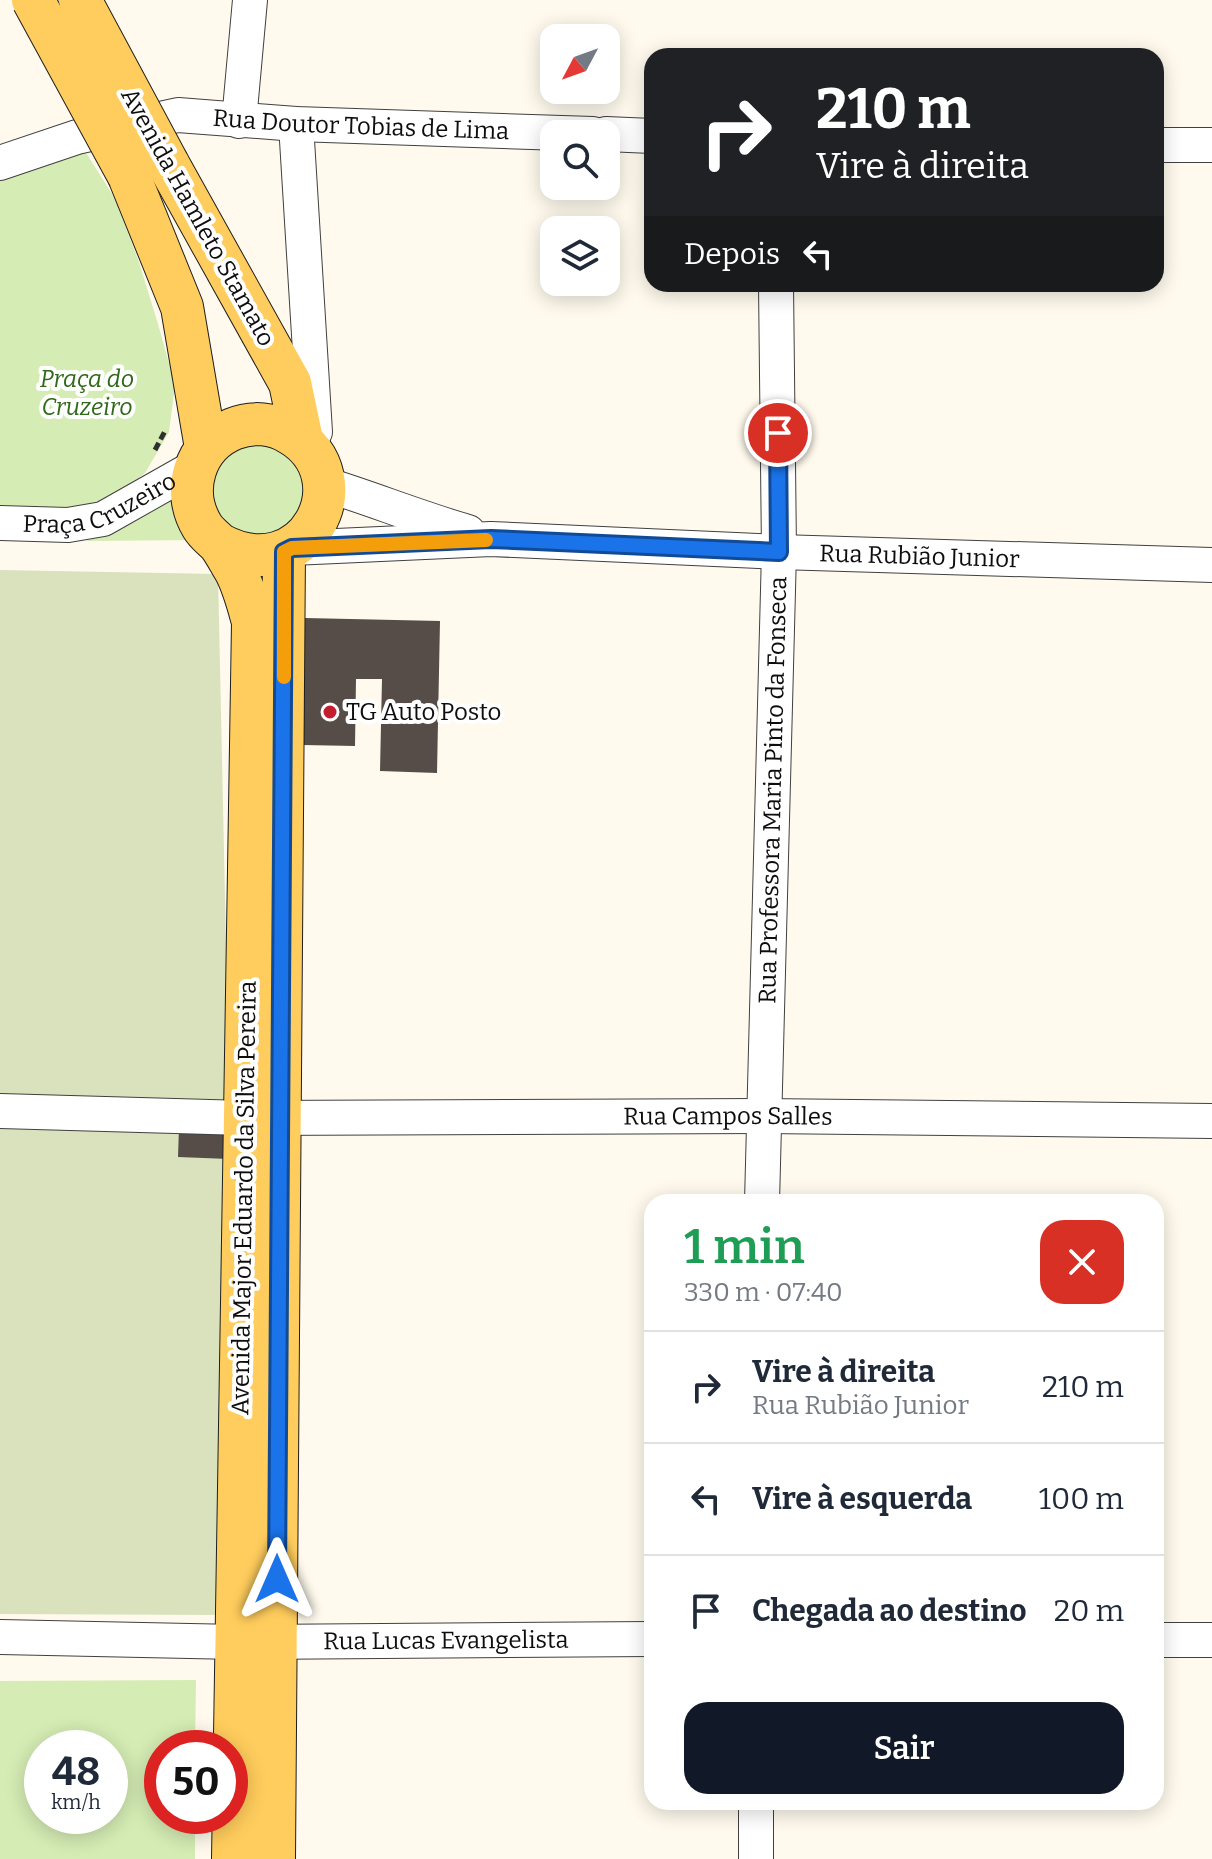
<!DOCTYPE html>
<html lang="pt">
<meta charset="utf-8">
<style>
:root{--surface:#fff;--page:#f2f2f3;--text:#1f2937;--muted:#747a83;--line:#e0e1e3;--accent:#111827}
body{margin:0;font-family:Bitter,serif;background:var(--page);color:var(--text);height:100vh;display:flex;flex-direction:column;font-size:30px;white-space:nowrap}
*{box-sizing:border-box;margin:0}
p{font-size:26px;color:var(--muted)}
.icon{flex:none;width:44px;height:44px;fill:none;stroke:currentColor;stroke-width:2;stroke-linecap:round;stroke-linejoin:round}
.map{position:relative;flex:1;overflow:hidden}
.sheet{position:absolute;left:644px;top:1194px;width:520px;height:616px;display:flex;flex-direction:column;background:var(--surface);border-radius:24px;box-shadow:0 4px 20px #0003}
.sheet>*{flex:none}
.top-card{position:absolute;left:644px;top:48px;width:520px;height:244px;border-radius:24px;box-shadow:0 4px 20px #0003;background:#202124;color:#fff;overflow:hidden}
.needle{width:52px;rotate:229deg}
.buttons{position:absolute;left:540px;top:24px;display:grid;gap:16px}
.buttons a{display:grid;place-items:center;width:80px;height:80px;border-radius:16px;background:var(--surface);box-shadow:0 4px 20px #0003;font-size:40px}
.speed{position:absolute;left:24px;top:1730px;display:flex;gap:16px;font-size:40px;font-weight:700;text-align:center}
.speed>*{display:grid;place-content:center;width:104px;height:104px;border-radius:50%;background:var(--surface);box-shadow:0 4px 20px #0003;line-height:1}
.speed small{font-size:20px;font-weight:400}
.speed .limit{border:12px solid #d22;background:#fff;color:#111}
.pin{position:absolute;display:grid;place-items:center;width:68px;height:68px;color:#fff;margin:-34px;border:4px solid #fff;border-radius:50%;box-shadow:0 2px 8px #0007}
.me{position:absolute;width:88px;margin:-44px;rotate:0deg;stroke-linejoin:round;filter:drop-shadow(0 0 6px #0008)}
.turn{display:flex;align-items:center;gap:28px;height:168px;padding:0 40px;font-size:36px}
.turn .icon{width:104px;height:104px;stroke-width:2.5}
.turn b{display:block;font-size:56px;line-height:68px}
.then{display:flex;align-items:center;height:76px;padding:0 40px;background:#0003;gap:16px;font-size:30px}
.round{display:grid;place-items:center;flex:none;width:84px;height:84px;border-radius:24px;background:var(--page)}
.overview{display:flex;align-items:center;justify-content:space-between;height:136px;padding:0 40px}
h1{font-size:48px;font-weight:600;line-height:60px;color:#1e9e55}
.primary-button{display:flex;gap:16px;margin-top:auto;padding:16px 40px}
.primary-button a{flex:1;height:92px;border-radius:24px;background:var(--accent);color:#fff;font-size:32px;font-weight:600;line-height:92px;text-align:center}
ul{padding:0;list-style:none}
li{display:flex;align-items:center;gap:24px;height:112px;padding:0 40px;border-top:2px solid var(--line)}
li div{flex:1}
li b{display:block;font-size:30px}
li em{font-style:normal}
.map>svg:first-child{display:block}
</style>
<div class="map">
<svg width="1212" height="1859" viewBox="0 0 1212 1859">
<rect width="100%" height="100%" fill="#fffaed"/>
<g fill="#d5ecb4" fill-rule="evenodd">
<path d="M85,151L114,197L138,259L158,324L175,385L169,432L145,473L113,499L68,513L0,511V177Z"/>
<path d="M261,434L312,477L288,539L221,535L204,470Z"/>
<path d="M176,497L200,540L86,541L97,535L131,523Z"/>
<path d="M196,1680L195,1748H162V1816H195V1859H0V1681ZM42,1748H110V1816H42Z"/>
</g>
<path fill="#d9e2bd" d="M0,570L218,574L230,1129L221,1615L0,1614Z"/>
<g fill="#564d49">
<path d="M305,618L440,621L437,773L380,771L382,679H356L355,746L303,745Z"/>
<path d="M179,1128L230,1129L229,1159L178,1157Z"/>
</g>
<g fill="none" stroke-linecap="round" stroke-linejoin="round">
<g stroke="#404040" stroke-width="36">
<g id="minor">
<path d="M239,121L250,0"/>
<path d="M296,124L315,432"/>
<path d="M606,134L652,136"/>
<path d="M1156,145H1212"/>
<path id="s1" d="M0,163L77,137L178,115L296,124L593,134"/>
<path d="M324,484C373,499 419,518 468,532"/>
<path id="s2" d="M0,523L68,525L103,519L195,467"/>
<path id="s3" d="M292,548L491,539L779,552L1212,565"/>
<path id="s4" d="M0,1111L245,1118L763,1116L1212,1121"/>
<path id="s5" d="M762,1202L779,552L776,284"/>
<path id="s6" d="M0,1637L237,1642L652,1639"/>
<path d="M1156,1640H1212"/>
<path d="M756,1859V1802"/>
</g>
</g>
<g stroke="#1e1e1e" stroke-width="44">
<g id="major">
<path d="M168,164L290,383L302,440"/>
<path d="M129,176L182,307L206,448"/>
<path d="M219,544C306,591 364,478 291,434C274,423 252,421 233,429C194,445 181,491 202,526C206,533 213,538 219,544C225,552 230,562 235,570C244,587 248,604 253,622L233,1859"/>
<path d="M274,1859L284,552"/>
</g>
</g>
<path stroke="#2f2f2f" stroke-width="5" stroke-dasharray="8 4" stroke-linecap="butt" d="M155,450L165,431"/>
<use href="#minor" stroke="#fff" stroke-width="34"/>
<use href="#major" stroke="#ffcd5d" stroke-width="42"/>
<g stroke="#1e1e1e" stroke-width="44" stroke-linecap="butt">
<g id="major-bridge">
<path d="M33,0L129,176"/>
<path d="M80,0L168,164"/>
</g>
</g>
<use href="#major-bridge" stroke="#ffcd5d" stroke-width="42"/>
</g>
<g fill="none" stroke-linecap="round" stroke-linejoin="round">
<g stroke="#114b97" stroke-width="20">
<path id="route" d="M277,1579L284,552L292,548L491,539L779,552L778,433"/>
</g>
<use href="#route" stroke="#1a73e8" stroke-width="14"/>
<path stroke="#f59e0b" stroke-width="14" d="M284,677V552L292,548L486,540"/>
</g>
<circle fill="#c51d30" stroke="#fff" stroke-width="3" cx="330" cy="712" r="8"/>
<g text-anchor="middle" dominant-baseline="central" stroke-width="8" stroke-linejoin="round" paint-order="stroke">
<g font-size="24" fill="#0d0d0d" stroke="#fff">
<text stroke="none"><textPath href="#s1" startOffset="368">Rua Doutor Tobias de Lima</textPath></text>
<text transform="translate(198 217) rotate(61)">Avenida Hamleto Stamato</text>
<text stroke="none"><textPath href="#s2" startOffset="104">Praça Cruzeiro</textPath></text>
<text stroke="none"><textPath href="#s3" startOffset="628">Rua Rubião Junior</textPath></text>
<text stroke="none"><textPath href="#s5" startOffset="412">Rua Professora Maria Pinto da Fonseca</textPath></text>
<text stroke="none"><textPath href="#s4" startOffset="728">Rua Campos Salles</textPath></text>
<text transform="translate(244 1198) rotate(-89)">Avenida Major Eduardo da Silva Pereira</text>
<text stroke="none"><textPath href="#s6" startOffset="446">Rua Lucas Evangelista</textPath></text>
</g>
<g font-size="24" font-style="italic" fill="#2f6919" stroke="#fff">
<text x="87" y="379">Praça do<tspan x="87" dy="28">Cruzeiro</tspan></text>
</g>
<g font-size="24" fill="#0d0d0d" stroke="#fff" text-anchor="start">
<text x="346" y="712">TG Auto Posto</text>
</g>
</g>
</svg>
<div class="buttons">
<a><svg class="needle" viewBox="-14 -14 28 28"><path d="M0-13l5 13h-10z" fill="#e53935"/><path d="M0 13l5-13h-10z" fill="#747a83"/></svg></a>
<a><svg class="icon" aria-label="search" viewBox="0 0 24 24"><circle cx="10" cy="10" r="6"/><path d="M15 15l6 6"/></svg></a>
<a><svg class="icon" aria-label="layers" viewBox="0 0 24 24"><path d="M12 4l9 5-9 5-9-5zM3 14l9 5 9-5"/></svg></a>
</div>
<div class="speed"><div>48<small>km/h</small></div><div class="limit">50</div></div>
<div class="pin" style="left:778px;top:433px;background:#d93025"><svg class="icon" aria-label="arrive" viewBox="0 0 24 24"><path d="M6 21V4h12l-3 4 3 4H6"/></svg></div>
<svg class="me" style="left:277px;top:1579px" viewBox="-20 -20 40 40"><path d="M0-17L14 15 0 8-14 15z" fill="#1a73e8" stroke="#fff" stroke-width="4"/></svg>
<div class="top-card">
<div class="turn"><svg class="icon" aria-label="right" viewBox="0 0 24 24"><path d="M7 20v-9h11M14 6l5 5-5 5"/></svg><div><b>210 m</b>Vire à direita</div></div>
<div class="then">Depois<svg class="icon" aria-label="left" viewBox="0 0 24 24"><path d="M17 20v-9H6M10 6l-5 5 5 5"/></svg></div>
</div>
<section class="sheet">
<div class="overview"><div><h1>1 min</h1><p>330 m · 07:40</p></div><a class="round" style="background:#d93025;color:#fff"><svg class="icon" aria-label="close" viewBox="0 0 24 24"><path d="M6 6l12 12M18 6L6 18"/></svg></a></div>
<ul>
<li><svg class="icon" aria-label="right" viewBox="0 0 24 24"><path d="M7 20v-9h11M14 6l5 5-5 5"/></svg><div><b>Vire à direita</b><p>Rua Rubião Junior</p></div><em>210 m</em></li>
<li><svg class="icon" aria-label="left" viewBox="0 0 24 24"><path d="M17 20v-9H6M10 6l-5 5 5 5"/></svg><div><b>Vire à esquerda</b></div><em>100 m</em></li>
<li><svg class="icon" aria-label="arrive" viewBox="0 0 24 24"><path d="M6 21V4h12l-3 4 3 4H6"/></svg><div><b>Chegada ao destino</b></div><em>20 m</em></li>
</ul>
<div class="primary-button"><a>Sair</a></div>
</section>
</div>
